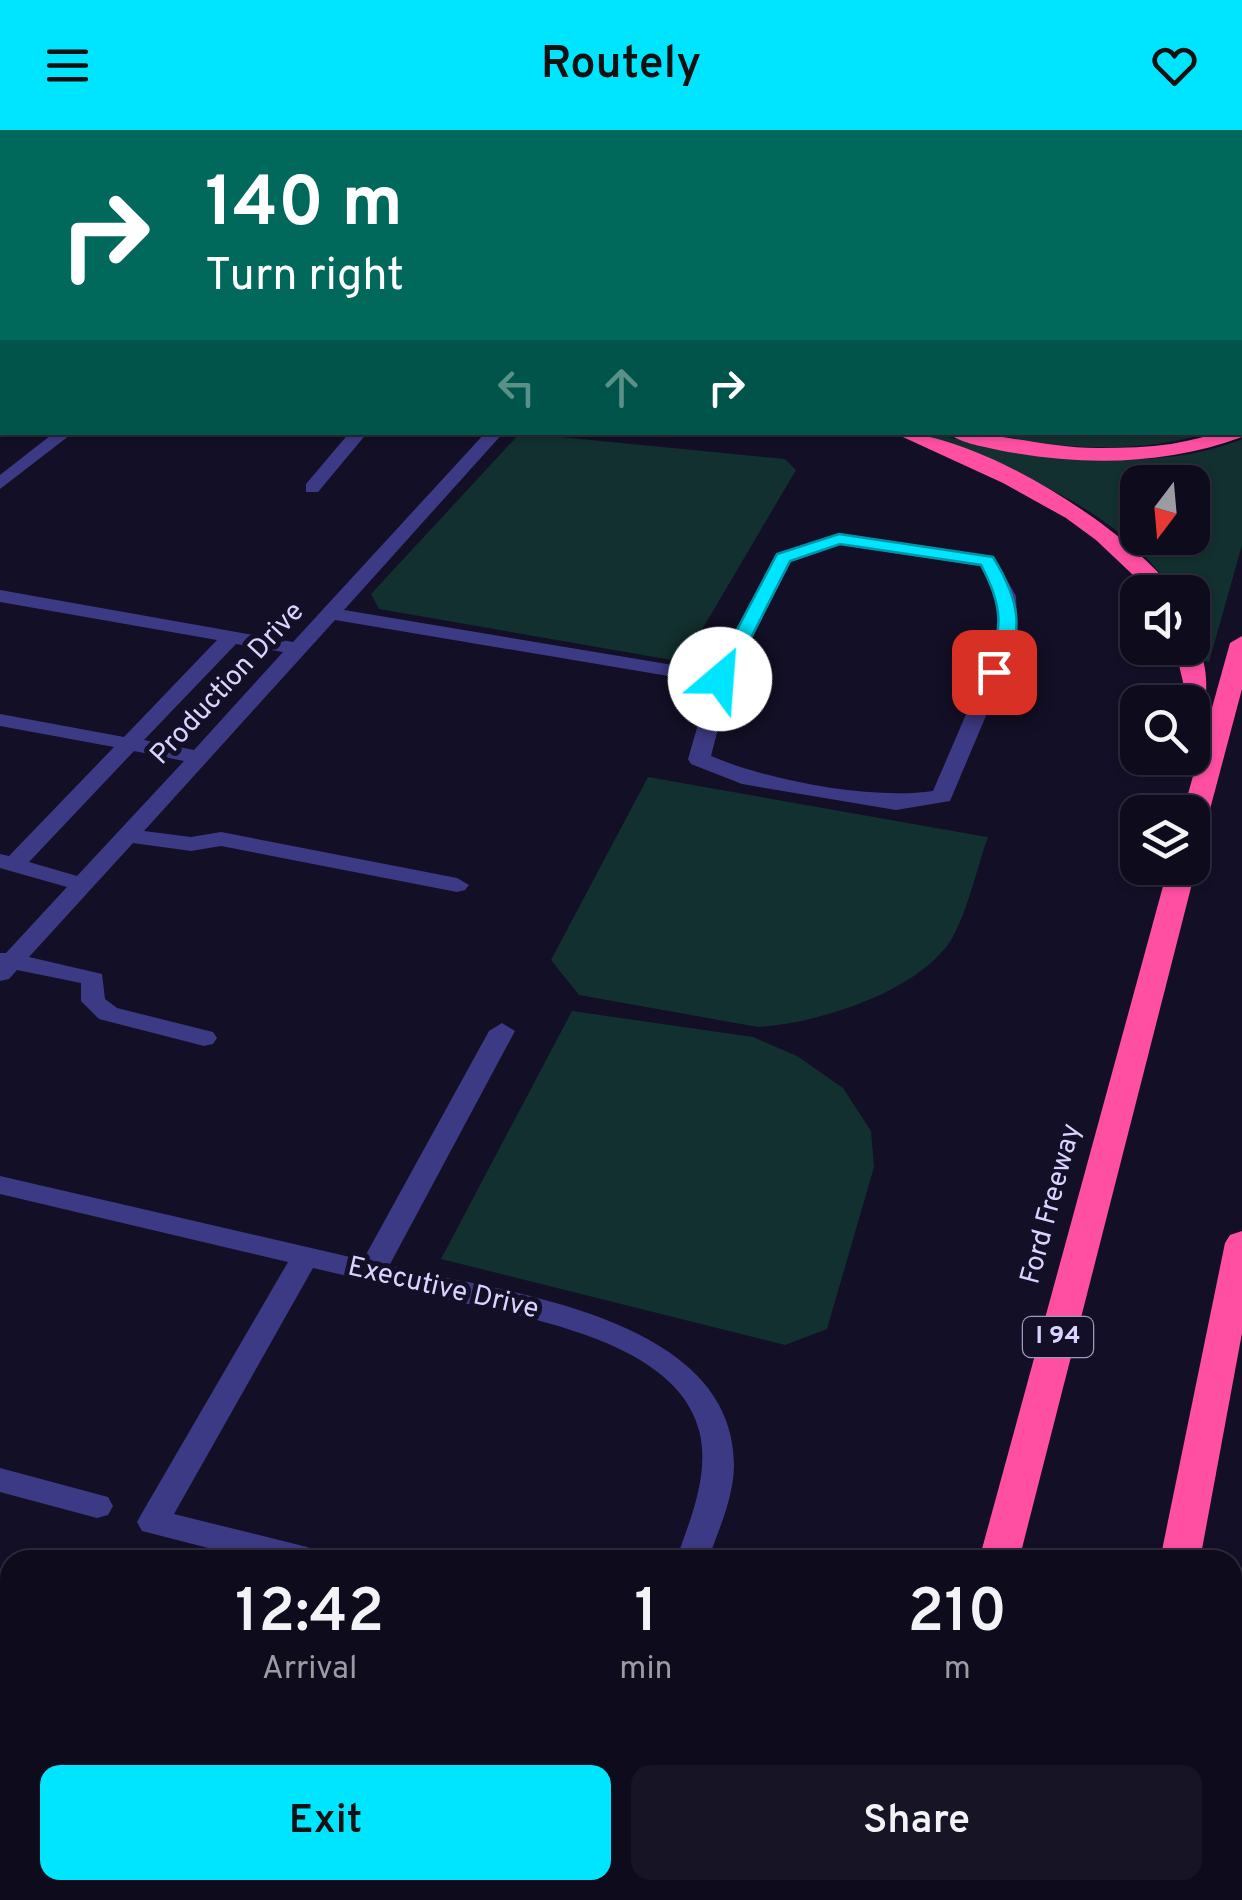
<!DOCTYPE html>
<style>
:root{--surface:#0e0b1c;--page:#171425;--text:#f1f3f6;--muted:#9b9ba3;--line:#2e2b3b;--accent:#00e5ff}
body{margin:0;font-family:Overpass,sans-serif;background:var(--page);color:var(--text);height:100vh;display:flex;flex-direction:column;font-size:38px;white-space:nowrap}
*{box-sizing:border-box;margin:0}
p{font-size:32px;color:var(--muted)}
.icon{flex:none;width:55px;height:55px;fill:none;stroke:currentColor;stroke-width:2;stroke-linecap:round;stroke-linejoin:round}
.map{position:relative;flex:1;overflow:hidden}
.side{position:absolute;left:0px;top:1420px;width:1242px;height:350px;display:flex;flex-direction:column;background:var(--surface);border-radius:30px 30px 0 0;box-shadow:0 2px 8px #0004,0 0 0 2px var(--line)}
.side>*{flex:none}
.hud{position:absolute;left:0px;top:0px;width:1242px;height:305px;box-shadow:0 2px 8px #0004,0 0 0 2px var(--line);background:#00695c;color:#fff;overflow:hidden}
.needle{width:65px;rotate:196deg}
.fabs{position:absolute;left:1120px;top:335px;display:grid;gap:20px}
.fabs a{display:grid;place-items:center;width:90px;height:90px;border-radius:20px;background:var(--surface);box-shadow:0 2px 8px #0004,0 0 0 2px var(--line);font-size:50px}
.pin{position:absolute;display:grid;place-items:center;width:85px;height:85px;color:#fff;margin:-42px;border-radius:20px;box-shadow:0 5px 15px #0006}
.me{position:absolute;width:110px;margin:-55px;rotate:27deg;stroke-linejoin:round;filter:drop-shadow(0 0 8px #0008)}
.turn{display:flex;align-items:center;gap:35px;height:210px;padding:0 40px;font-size:45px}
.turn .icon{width:130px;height:130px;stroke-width:2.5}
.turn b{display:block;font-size:70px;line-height:85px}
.lanes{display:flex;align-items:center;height:95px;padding:0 40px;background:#0003;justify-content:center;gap:50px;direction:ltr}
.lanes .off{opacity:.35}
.eta{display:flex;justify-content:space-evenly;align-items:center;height:170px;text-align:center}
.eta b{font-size:60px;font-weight:600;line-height:70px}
.primary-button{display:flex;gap:20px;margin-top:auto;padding:20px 40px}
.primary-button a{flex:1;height:115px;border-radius:20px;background:var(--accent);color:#111;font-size:40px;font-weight:600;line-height:115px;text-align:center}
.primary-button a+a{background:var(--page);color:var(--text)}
header{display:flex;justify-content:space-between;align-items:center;height:130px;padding:0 40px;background:var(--accent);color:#111;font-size:45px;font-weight:600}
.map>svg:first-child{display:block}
</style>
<header><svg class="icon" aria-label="menu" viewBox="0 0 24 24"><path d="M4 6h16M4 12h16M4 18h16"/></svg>Routely<svg class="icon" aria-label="heart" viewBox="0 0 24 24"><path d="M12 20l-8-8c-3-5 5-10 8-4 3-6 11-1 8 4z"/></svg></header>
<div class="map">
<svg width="1242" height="1770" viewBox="0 0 1242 1770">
<rect width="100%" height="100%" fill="#130f26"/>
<g fill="#12302f" fill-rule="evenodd">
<path d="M520,303L785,329L796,340L683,532L379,479L371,464Z"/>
<path d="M918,303C947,302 973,317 1002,320C1078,330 1169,339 1242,309V415L1209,532L1204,531L1193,495L1192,462H1174C1117,376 1010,339 918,303ZM1138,352H1192V408H1138Z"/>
<path d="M990,303H1208C1138,324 1061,320 990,303Z"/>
<path d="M648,647L987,707H988C977,737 967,784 951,810C918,862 816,894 758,897L579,865L551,830Z"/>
<path d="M572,881L753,907L797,926L843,958L871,1001L874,1037L827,1199L785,1215L441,1129Z"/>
</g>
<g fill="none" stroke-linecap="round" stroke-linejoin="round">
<g fill="#3d3a85" fill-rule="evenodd">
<path d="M682,0H709L710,2H683Z"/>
<rect x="1240" y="39" width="2" height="8"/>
<rect x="1240" y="113" width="2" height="8"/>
<rect x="0" y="254" width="2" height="10"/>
<path d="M55,302H74L0,359V345Z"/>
<path d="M350,302H368L318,362H306V354Z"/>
<path d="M486,302H504L344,480L715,542L776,424L839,403L994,427L1016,466L1018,510L950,671L896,680L742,654L691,634L688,629L710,553L335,490L144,701L191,707L221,702L457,748L469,755L465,760L457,762L221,716L191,721L133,713L29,827L102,844L105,869L117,878L213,902L217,908L213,914L204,916L99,889L81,871V853L17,840L9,849L0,851V823H6L67,757L0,738V724L9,726L114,617L0,596V584L124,607L217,510L0,472V460L293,512ZM840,415L980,436L996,466L998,510L933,661C870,670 770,651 711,626L731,549L791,432ZM236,514L283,522L194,620L144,610ZM134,621L184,631L77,746L29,732Z"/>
<path d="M502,893L515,901L389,1136C498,1161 733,1184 734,1334C734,1367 719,1399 708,1430H676C690,1390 709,1347 700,1304C680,1212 530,1189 455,1171C407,1160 360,1149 313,1138L174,1384L307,1417L318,1421L323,1430H255L142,1401L137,1392L142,1383L288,1132L0,1064V1046L363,1130L489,901Z"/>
<path d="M0,1338L108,1367L113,1376L108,1385L97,1388L0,1362Z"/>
<path d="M418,1760H478L483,1770H423Z"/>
<path d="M561,1760H599L595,1770H557Z"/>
</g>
<g fill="#ff4fa3" fill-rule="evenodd">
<path d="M1240,297L1242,307C1164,336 1079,336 998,320C981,316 959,313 947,302C999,302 1049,319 1102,318C1125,318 1148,317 1171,314C1195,310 1216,302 1240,302Z"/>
<path d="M892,302C976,302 1124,395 1175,462H1151L1096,410L1066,388L1003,353Z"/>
<path d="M1242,506V559L1205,698L1192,706V682H1183L1230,513Z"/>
<path d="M1192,512C1211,529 1206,565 1205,588L1192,595V572H1181L1183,552L1175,518H1192Z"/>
<path d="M1192,733L1196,738L1019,1430H979L1168,738H1192Z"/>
<path d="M1242,1101V1203L1200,1430H1160L1225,1113L1230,1105Z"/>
<path d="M889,1760H933L930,1770H886Z"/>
<path d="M1096,1760H1140L1138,1770H1094Z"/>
</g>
</g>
<path fill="#00e5ff" stroke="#0095a6" stroke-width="2.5" d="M839,404L993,427C1019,469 1026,501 1001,545H988L985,542C1004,499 1003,476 981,435L840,414L790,431L730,549L727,553H714L711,549L777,424Z"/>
<g text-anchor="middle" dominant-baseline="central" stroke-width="10" stroke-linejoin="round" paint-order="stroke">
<rect fill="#130f26" stroke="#9e99be" stroke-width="2.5" x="1023" y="1187" width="70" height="40" rx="8"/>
<g font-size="25" font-weight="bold" fill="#d9d4ff">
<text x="1058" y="1207">I 94</text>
</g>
<g font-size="28" fill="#d9d4ff" stroke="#130f26">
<text transform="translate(228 554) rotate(-47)">Production Drive</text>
<text transform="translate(1052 1074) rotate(-75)">Ford Freeway</text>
<text transform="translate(443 1159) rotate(13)">Executive Drive</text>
</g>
</g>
</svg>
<div class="fabs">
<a><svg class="needle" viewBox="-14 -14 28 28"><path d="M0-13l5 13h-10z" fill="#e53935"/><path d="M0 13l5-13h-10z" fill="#9b9ba3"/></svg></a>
<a><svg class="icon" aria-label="sound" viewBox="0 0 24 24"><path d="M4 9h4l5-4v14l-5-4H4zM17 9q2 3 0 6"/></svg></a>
<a><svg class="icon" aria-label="search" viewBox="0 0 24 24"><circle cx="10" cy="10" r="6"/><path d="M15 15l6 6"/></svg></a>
<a><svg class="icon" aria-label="layers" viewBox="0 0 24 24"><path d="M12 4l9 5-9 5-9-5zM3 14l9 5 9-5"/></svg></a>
</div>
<div class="pin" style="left:994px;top:542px;background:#d93025"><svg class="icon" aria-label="arrive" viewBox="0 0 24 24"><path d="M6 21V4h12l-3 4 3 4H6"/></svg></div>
<svg class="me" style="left:720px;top:549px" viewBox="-20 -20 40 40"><circle r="19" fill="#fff"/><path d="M0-13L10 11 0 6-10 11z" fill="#00e5ff"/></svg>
<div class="hud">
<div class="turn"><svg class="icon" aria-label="right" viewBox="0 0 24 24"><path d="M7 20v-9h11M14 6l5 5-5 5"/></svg><div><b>140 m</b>Turn right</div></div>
<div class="lanes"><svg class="icon off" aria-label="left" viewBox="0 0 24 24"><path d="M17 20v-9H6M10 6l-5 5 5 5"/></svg><svg class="icon off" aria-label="ahead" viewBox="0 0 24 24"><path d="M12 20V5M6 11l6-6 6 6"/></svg><svg class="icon" aria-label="right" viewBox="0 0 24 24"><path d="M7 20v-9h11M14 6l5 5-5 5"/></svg></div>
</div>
<section class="side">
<div class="eta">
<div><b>12:42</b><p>Arrival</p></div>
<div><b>1</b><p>min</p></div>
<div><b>210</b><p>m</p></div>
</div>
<div class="primary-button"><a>Exit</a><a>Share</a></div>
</section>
</div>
